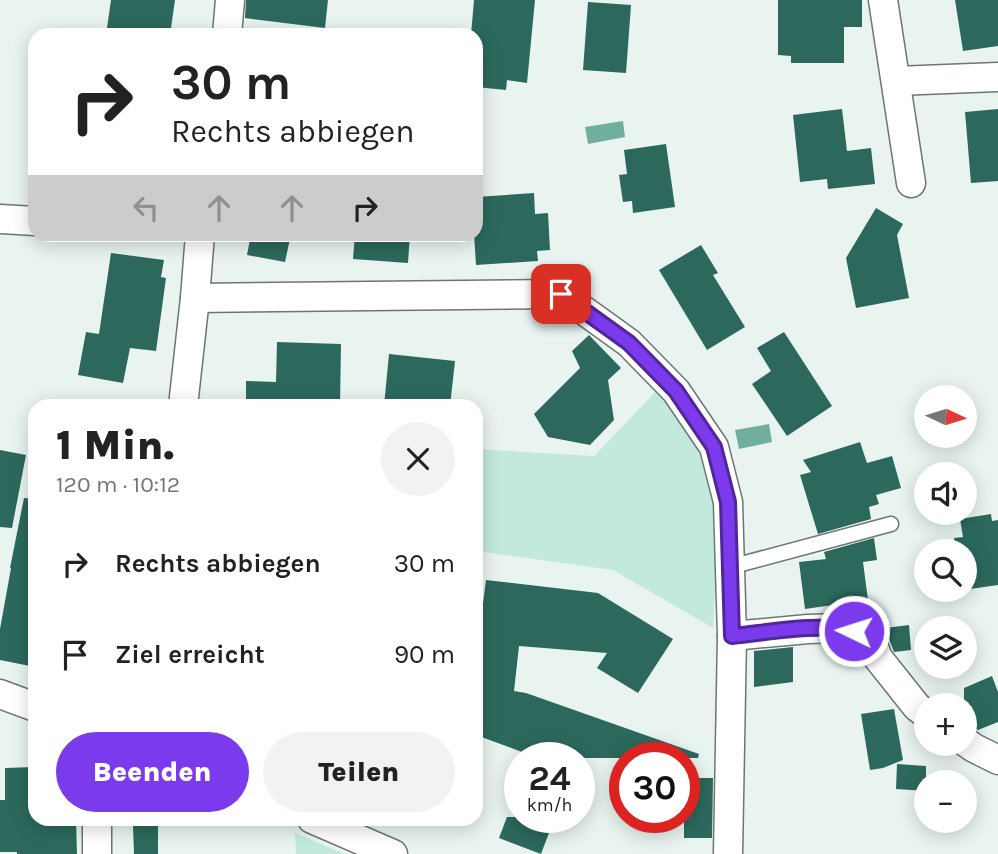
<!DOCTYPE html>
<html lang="de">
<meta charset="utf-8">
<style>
:root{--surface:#fff;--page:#f2f2f2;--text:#222;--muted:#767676;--accent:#7c3aed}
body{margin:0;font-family:Karla,sans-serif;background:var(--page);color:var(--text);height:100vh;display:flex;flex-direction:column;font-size:26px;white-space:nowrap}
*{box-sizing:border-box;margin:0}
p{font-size:23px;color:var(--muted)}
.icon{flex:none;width:38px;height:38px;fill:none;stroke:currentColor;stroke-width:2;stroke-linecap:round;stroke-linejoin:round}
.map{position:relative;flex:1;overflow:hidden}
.drawer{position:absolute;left:28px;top:399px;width:455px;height:427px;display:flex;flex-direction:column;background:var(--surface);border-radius:21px;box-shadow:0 4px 18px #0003}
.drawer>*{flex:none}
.hud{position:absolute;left:28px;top:28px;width:455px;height:214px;border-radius:21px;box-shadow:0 4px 18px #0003;background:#fff;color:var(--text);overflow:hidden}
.needle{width:46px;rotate:94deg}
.buttons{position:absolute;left:914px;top:385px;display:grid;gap:14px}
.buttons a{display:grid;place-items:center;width:63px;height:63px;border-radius:50%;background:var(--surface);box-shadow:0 4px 18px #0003;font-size:35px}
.speed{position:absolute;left:504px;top:742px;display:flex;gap:14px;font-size:35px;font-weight:700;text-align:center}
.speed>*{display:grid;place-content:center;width:91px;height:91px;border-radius:50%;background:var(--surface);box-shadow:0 4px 18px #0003;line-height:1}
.speed small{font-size:18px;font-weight:400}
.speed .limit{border:10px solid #d22;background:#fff;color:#111}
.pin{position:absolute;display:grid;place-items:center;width:60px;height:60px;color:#fff;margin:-30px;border-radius:14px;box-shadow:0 4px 10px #0006}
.me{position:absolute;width:77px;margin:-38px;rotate:274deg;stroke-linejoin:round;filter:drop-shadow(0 0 5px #0008)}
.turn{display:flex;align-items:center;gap:24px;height:147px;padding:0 28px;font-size:32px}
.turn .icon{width:91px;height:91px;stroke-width:2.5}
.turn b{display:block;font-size:49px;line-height:60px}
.lanes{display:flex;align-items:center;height:66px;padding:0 28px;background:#0003;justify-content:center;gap:35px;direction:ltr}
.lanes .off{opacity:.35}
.round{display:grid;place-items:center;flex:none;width:74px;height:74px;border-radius:37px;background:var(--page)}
.overview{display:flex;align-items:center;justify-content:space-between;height:119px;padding:0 28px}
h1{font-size:42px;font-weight:800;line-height:52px}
.button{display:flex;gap:14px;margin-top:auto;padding:14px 28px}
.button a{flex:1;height:80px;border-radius:42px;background:var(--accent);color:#fff;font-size:28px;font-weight:800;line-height:80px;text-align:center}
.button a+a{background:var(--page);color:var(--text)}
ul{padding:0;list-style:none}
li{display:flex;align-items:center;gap:21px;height:91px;padding:0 28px}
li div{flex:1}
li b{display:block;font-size:26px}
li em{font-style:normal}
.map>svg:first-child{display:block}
</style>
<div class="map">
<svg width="998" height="854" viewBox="0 0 998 854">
<rect width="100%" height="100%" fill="#e9f4f1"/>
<g fill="#c3e9de">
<path d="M659,388L692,429L711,474L719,520L713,628L613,570L476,551V449L594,456Z"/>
<path d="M295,833L345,854H296Z"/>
</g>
<g fill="#70ae9e">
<path d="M623,121L625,137L588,144L585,127Z"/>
<path d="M769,424L772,442L739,449L735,430Z"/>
</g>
<g fill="#2c695c">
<path d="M111,0H175L170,35H106Z"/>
<path d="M246,0H328L325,28L245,18Z"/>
<path d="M474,0H535L527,83L507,80L506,90L476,87V35H471Z"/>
<path d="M778,0H862V27H844V63H791V56L778,55Z"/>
<path d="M955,0H998V46L963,51Z"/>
<path d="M588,2L631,5L626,73L583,70Z"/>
<path d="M842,109L847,151L871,148L875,184L828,189L827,179L800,182L793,115Z"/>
<path d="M998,109V181L971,183L965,112Z"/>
<path d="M666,144L675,207L633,213L632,201L623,202L619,175L627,174L624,150Z"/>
<path d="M534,193L535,214L548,213L550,250L537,251L538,261L476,265L474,234H476V197Z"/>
<path d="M876,208L903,224L897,235L909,298L856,308L846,258Z"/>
<path d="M251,234H291L285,262L247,255Z"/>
<path d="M355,234H410L408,263L353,259Z"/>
<path d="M701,245L718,273L713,275L745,327L707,350L659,270Z"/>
<path d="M111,253L164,260L161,277L166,278L156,351L130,348L123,383L78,375L86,332L99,334Z"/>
<path d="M784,332L832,406L787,436L752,384L771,371L757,348Z"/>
<path d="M589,335L621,368L608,380L614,420L590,445L548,437L534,414L580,368L572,351Z"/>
<path d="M277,342L341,344L340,406H246V381L276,382Z"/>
<path d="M389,354L455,361L450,406H384Z"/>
<path d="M860,442L867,463L892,456L901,488L876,495L879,504L869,507L871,519L818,534L800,475L811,472L803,460Z"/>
<path d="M0,450L26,455L12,528L0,527Z"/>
<path d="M24,498L35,499V667L0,660V629L11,568H10Z"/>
<path d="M991,514L992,521L998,520V585L963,590H964V551H956L954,538L963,537L960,519Z"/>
<path d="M874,538L877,560L863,562L868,600L805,609L799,562L826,559L824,552Z"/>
<path d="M486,580L598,593L673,639L638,693L597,668L607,653L519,646L514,691L526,693L699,754L698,758H538L476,735V658Z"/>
<path d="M909,625L911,650L894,652L885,628Z"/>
<path d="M793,647V682L754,687V651Z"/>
<path d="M992,676L998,692V722L978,730L964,725V688Z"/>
<path d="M894,709L903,760L883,768L870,770L861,714Z"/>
<path d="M897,764L926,766V791L896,789Z"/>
<path d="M35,767V819H76L77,854H17V852H0V800H5V768Z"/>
<path d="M684,778H713L712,838H684Z"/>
<path d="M507,817H555L541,854L499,838Z"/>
<path d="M158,825V854H134L133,826Z"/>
</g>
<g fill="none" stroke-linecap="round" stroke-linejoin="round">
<g stroke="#6c7673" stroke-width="17">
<path id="lane" d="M730,567L891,524"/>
</g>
<g stroke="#6c7673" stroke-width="31">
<g id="street">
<path d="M883,0L911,183"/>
<path d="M227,35L230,0"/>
<path d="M896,81L998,77"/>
<path d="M0,219L35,221"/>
<path d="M195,298L561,294L629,343L676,391L714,447L728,502L732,636L728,854"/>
<path d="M183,406L195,298L200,234"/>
<path d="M732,636L808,629L840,628L869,634L878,658L917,707L926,714"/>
<path d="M0,694L35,707"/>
<path d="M964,741L974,748L998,760"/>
<path d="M97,819V854"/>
<path d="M312,819L393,854"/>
</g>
</g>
<use href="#lane" stroke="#fff" stroke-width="14"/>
<use href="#street" stroke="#fff" stroke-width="28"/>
</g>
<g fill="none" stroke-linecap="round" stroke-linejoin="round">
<g stroke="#51269a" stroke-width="18">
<path id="route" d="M561,294L629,343L676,391L714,447L728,502L732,636C772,632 815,623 854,631"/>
</g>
<use href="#route" stroke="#7c3aed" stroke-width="12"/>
</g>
</svg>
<div class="buttons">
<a><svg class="needle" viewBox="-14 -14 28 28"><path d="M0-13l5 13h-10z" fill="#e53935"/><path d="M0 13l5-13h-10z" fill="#767676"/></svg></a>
<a><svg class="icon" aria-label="sound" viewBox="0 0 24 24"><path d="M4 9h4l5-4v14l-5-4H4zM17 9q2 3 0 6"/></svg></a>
<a><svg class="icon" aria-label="search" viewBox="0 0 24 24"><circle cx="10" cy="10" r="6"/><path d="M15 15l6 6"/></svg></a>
<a><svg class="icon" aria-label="layers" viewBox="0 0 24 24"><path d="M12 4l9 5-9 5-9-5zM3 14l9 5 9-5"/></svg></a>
<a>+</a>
<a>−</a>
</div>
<div class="speed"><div>24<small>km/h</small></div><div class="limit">30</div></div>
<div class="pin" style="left:561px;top:294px;background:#d93025"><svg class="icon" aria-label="arrive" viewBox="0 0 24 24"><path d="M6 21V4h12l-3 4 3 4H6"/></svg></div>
<svg class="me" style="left:854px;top:631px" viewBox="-20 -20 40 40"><circle r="17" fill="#7c3aed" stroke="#fff" stroke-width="3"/><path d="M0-11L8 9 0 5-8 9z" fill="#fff"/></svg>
<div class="hud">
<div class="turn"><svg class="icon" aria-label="right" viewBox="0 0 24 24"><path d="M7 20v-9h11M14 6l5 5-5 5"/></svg><div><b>30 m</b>Rechts abbiegen</div></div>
<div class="lanes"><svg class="icon off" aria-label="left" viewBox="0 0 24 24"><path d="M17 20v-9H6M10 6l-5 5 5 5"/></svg><svg class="icon off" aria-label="ahead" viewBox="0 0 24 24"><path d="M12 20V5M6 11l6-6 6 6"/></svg><svg class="icon off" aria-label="ahead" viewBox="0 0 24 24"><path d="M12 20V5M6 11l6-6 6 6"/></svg><svg class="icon" aria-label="right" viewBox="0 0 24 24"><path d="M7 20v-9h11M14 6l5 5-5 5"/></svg></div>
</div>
<section class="drawer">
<div class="overview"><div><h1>1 Min.</h1><p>120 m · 10:12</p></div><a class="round"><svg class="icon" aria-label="close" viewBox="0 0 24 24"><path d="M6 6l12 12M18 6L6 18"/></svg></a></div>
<ul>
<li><svg class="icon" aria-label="right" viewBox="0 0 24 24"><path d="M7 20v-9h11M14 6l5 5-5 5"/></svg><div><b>Rechts abbiegen</b></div><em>30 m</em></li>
<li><svg class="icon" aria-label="arrive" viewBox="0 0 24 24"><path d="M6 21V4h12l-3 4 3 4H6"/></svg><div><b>Ziel erreicht</b></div><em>90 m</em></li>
</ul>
<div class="button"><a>Beenden</a><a>Teilen</a></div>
</section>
</div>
